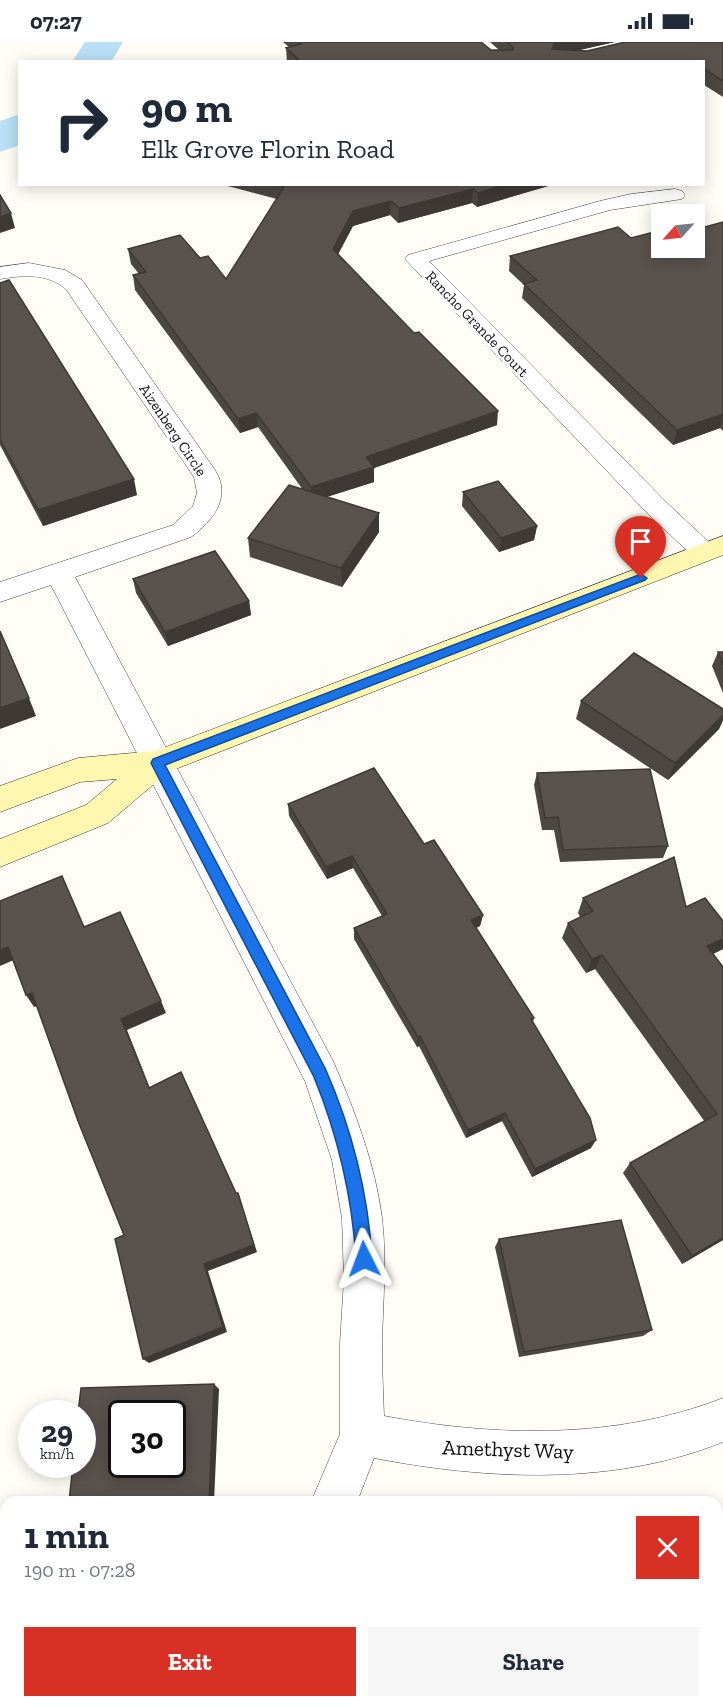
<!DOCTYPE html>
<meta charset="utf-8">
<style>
:root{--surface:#fff;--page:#f6f6f7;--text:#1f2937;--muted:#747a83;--accent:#d93025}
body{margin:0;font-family:"Zilla Slab",serif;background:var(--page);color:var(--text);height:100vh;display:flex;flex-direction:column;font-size:22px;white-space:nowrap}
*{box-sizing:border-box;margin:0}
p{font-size:20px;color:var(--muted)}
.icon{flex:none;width:33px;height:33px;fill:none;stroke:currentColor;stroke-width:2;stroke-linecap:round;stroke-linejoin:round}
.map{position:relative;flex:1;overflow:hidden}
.side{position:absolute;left:0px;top:1454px;width:723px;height:212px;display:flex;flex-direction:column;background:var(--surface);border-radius:18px 18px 0 0;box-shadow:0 3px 15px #0003}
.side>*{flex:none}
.top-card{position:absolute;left:18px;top:18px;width:687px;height:126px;border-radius:0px;box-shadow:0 3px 15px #0003;background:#fff;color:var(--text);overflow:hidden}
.needle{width:39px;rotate:243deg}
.fabs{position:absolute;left:651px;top:162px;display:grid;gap:12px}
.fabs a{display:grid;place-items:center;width:54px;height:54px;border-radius:0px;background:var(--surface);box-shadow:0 3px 15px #0003;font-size:30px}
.speed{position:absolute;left:18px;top:1358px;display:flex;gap:12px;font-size:30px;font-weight:700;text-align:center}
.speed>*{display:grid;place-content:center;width:78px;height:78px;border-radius:50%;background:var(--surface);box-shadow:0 3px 15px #0003;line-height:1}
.speed small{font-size:15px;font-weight:400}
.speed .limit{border:3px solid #111;border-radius:9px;background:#fff;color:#111}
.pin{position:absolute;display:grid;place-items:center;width:51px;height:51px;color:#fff;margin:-62px -26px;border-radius:50% 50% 50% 0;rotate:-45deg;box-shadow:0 0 6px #0007}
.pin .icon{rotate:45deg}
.me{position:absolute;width:66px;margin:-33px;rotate:357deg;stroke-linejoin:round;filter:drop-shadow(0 0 4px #0008)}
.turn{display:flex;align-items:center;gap:21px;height:126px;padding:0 24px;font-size:27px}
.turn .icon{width:78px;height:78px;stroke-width:2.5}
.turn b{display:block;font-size:42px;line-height:51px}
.round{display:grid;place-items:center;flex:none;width:63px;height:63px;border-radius:0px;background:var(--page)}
.overview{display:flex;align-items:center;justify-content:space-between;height:102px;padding:0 24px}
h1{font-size:36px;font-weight:700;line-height:45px}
.cta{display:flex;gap:12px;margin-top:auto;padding:12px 24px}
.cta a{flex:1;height:69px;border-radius:0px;background:var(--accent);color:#fff;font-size:24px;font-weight:700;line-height:69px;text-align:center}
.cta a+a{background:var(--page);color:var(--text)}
.status{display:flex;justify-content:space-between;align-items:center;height:42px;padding:0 30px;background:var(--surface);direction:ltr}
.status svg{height:16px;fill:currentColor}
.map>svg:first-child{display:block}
</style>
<div class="status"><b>07:27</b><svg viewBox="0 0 49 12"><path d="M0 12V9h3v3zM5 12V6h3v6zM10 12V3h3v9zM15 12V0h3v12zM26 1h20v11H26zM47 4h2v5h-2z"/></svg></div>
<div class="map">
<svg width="723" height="1664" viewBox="0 0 723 1664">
<rect width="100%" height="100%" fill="#fffdf5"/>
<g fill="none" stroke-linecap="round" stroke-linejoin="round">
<g fill="#b9e0f7" fill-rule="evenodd">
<path d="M85,0H123L111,20H72Z"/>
<path d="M20,72V103L0,110V79Z"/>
</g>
<g stroke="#444" stroke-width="1">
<g id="minor">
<path d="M675,147L682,149L685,153L682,157L610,168L429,219L666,460L713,504L717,510L713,516L704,519L695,516L648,472L405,217L408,213L600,159L631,152Z"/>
<path d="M29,221L65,228L82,238L215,428C232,455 213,479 191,495L75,535L333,1019C355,1069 375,1122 382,1176C387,1218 383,1259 382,1300C382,1325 383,1350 384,1374C495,1395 616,1398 723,1356V1400C613,1444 489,1438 374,1416L357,1460H311L340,1392V1302L344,1237L342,1176L332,1118L305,1039L51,543L0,560V540L173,483L193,464L197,451L194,435L66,247C46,231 25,233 0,237V225Z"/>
<path d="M248,1659H298L297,1664H247Z"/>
</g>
</g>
<g stroke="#333" stroke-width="1">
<path id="secondary" d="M723,494V513L168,730L108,781L0,825V797L86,763L117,737L80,740L0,770V744L78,716L155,709Z"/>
</g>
<use href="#minor" fill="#fff" fill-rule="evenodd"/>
<use href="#secondary" fill="#fff6b0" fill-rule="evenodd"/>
</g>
<g fill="#4d4742">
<path d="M283,0H481L491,8H499L490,0H615L578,8L587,9L723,0V55L704,43V20H287L286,6L289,5Z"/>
<path d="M220,142H555L477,165L472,161L398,181L390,173L353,184L338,212L497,383L374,426V440L326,455L379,471V490L342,545L250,515L248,496L303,448L258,385L240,391L135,248L133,233L139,232L131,222L128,207L200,216L226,237L277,157Z"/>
<path d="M723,180V389L720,386L673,403L522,256L524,243L509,229L510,214L705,185Z"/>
<path d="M0,241L137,453L43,484L0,403Z"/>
<path d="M463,450L537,484L534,498L499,510L462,464Z"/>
<path d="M133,537L249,559L251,573L168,604L136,551Z"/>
<path d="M718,610H723V651L712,624Z"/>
<path d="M581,659L723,667V678L719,687L668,738L576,677Z"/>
<path d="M537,731L668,804L663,816L560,820L554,788H542L534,743Z"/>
<path d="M288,762L424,802L483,873L480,884L476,886L534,976L533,980L591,1106L532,1135L502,1079L466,1096L419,1004L417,1005L354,897V886L382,874L353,826L327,837L289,774Z"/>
<path d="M583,856L686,865L723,879V907L713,912L723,1198L682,1222L623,1131L630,1121L705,1080L595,927L586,931L562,896L568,881L580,875L578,871Z"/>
<path d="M499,1197L652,1288L643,1294L519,1315L495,1205Z"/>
<path d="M723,1544V1664H707L705,1659H717V1546Z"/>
<rect x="453" y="1659" width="186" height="5"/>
</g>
<g fill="#3f3936">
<path d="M555,0H615L554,14L552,7Z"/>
<path d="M507,142H555L477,165L478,151Z"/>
<path d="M473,147L472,161L398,181L399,166Z"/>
<path d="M391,159L390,173L353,184L333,222V207L353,169Z"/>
<path d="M11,171L15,186L0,191V175Z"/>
<path d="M498,369L497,383L374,426V440L311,460V445L366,415Z"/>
<path d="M256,371L258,385L240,391L238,377Z"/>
<path d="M723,372V375L720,386L673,403L677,388Z"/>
<path d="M134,437L137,453L43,484L38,468Z"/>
<path d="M379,471V490L342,545L341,526Z"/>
<path d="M537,484L534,498L499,510L501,496Z"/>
<path d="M249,559L251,573L168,604L165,590Z"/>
<path d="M29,656L36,674L0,687V666Z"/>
<path d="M723,673V678L719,687L668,738L675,721Z"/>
<path d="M352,814L353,826L327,837L326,825Z"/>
<path d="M483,873L480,884L469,889L471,878Z"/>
<path d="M723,897V907L698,919L707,904Z"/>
<path d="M8,905L16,917L0,924V908Z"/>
<path d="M602,913L595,927L586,931L592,917Z"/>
<path d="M32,951L40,963L34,965L26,953Z"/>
<path d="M161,959L166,971L127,988L154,1056L121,977Z"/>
<path d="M420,994L419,1004L417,1005L418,995Z"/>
<path d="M505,1071L502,1079L466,1096L468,1088Z"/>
<path d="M596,1098L591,1106L532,1135L535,1127Z"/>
<path d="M238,1151L257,1210L208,1229L227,1290L149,1321L143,1317L204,1222Z"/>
<path d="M723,1196V1198L682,1222L692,1214Z"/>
<path d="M214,1342L219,1347L214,1460H209Z"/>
<path d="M137,1659H145L144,1664H137Z"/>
</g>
<g fill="#5a524d" stroke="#3f3936" stroke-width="1.5" fill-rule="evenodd">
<path d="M298,0H481L491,8H513V5L507,0H557H555L552,7L587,9L625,0H723V39L706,28L704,29V20H301L286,6L301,2Z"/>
<path d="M276,142H507L478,151L473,147L399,166L391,159L353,169L333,207L414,291L419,290L498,369L366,415L374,425L311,445L256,371L238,377L133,233L146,230L128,207L180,193L200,216L208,214L226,237L284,145Z"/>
<path d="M0,153L11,171L0,175Z"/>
<path d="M696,178L705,185L723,180V372L677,388L524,242L537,238L510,214L618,185L631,196L662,188V206H694V179Z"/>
<path d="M9,238L134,437L38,468L0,397V241Z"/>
<path d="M498,439L537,484L501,496L463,450Z"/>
<path d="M289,443L379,471L341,526L248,496Z"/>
<path d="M215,509L249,559L165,590L133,537Z"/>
<path d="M0,589L29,656L0,666Z"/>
<path d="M718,610H723V623Z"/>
<path d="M634,611L723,667V673L675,721L581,659Z"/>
<path d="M374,726L424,802L434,798L483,873L471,878L534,976L531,977L590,1076L596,1098L535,1127L505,1071L468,1088L420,994L418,995L354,886L387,872L352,814L326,825L288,762Z"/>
<path d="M650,727L668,804L563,808L558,775L545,776L537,731Z"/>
<path d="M674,815L686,865L705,856L723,879V897L707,904L723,925V1196L692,1214L630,1121L717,1072L602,913L592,917L568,881L593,869L583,856Z"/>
<path d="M62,834L84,885L120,870L161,959L121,977L149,1046L181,1030L236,1151H238L254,1203L204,1222L223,1285L143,1317L115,1197L124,1193L78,1079L32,951L26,953L8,905L0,908V859Z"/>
<path d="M621,1178L652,1288L524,1310L499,1197Z"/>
<path d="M214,1342L209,1460H69L73,1422H82V1371H78L81,1346ZM122,1371H172V1422H122Z"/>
<path d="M0,1515H6V1659H137V1664H0Z"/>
<path d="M723,1551V1664H717L715,1659H717V1554Z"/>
<rect x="456" y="1659" width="183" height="5"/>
</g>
<path fill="#1a73e8" stroke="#114b97" stroke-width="1.5" d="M641,532L647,536L645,538L165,723L325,1026C352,1087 368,1149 372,1217L370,1223L364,1225L358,1223L356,1217C352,1153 338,1094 314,1035L151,721L153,717Z"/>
<g text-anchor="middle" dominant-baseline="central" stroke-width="6" stroke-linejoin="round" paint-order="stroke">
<g font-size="15" fill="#111" stroke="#fff">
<text transform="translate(477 282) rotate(46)">Rancho Grande Court</text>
<text transform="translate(173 388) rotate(56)">Aizenberg Circle</text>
</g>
<g font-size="21" fill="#111" stroke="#fff">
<text transform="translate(508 1407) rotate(2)">Amethyst Way</text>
</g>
</g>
</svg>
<div class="fabs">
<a><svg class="needle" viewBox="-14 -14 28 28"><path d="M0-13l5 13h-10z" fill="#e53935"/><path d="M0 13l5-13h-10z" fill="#747a83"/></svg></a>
</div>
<div class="speed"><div>29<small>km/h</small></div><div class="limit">30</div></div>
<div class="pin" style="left:641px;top:536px;background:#d93025"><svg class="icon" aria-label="arrive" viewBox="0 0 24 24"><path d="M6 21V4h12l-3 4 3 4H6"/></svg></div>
<svg class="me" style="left:364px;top:1217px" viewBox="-20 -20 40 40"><path d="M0-17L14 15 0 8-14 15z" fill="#1a73e8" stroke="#fff" stroke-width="4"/></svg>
<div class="top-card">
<div class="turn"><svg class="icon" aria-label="right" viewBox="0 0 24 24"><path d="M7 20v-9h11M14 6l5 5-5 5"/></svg><div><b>90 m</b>Elk Grove Florin Road</div></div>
</div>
<section class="side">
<div class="overview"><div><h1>1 min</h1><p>190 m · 07:28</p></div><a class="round" style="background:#d93025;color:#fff"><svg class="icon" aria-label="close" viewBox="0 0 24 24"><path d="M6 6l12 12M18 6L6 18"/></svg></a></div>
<div class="cta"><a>Exit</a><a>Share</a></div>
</section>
</div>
